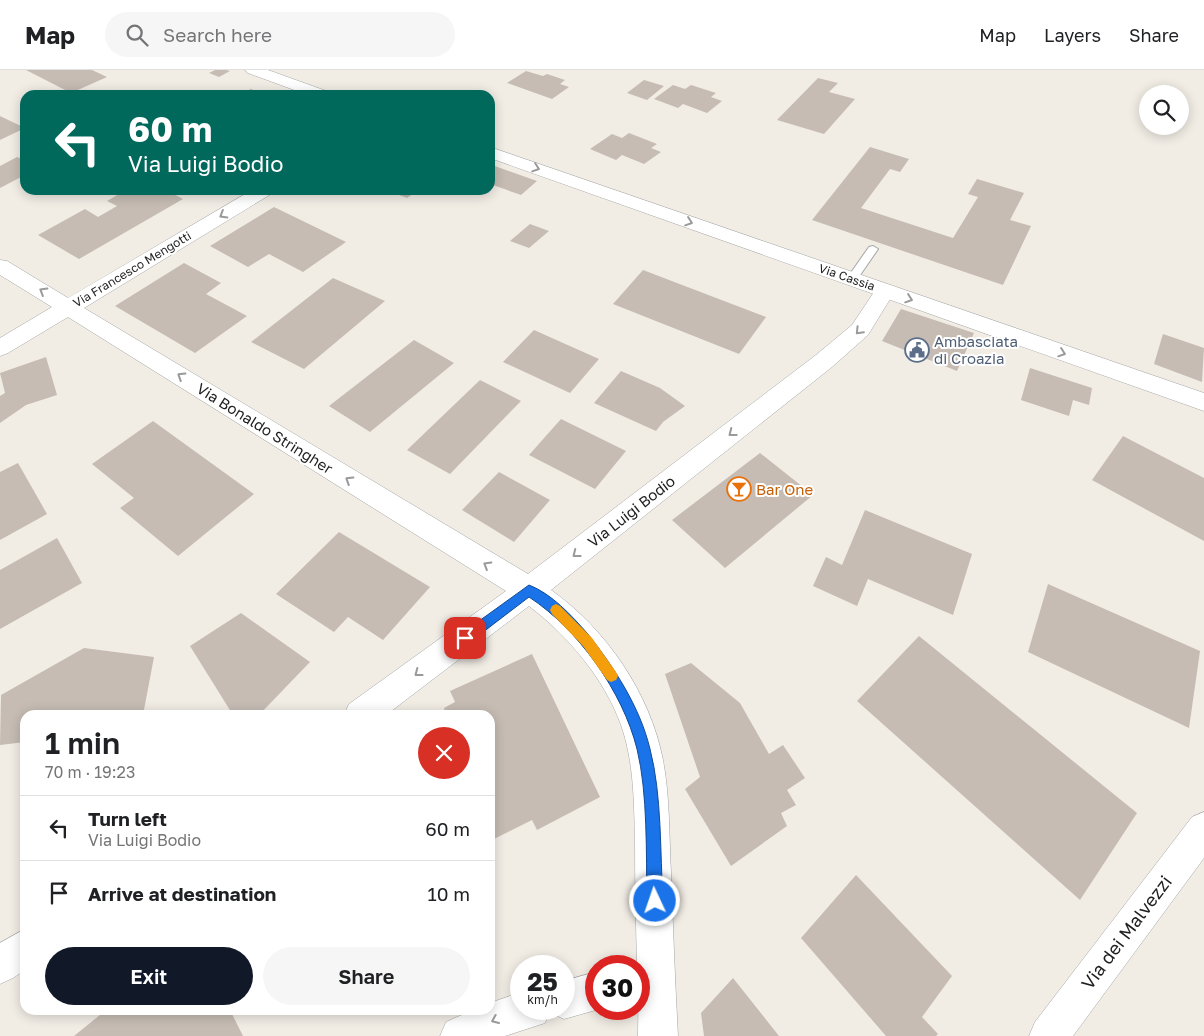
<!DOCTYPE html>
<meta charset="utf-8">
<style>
:root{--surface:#fff;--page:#f6f6f6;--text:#202124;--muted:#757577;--line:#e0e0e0;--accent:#111827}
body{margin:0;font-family:"Golos Text",sans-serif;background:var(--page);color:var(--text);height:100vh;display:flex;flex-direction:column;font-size:19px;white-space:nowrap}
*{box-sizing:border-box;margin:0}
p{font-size:16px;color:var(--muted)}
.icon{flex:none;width:28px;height:28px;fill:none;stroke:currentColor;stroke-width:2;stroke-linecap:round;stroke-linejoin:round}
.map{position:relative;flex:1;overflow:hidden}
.side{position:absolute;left:20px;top:640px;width:475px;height:305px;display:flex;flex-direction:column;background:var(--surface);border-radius:15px;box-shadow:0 2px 12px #0003}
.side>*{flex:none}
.guide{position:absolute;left:20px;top:20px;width:475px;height:105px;border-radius:15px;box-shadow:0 2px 12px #0003;background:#00695c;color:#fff;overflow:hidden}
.controls{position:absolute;left:1139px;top:15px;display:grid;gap:10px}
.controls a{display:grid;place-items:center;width:50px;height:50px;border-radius:50%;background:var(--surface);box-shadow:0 2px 12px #0003;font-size:25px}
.speed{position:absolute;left:510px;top:885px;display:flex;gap:10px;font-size:25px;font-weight:700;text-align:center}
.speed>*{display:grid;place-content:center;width:65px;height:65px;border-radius:50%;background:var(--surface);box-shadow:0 2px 12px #0003;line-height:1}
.speed small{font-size:12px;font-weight:400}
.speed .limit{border:8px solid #d22;background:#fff;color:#111}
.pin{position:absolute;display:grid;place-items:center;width:42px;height:42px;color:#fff;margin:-21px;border-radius:10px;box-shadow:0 2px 8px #0006}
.me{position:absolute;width:55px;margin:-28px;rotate:357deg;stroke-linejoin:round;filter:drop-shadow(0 0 4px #0008)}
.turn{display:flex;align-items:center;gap:18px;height:105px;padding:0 25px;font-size:22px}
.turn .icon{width:65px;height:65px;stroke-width:2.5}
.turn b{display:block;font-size:35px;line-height:42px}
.round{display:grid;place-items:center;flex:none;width:52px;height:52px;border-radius:26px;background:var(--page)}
.summary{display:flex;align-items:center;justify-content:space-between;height:85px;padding:0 25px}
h1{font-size:30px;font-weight:600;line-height:38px}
.primary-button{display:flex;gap:10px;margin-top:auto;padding:10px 25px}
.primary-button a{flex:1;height:58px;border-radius:30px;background:var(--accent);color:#fff;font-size:20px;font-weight:600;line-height:58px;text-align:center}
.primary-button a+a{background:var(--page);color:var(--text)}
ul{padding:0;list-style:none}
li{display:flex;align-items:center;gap:15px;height:65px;padding:0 25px;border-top:1px solid var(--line)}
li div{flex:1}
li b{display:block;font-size:19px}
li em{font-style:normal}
header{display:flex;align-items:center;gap:30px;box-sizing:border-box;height:70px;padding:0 25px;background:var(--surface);border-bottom:1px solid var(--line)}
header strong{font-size:24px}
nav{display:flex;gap:28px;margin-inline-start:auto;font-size:18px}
.search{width:350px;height:45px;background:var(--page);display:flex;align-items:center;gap:12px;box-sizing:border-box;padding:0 18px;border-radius:28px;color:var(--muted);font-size:19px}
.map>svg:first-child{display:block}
</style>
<header>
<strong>Map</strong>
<div class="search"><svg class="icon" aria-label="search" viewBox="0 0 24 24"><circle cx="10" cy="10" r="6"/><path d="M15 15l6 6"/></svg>Search here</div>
<nav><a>Map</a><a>Layers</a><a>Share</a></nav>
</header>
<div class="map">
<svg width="1204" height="966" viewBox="0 0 1204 966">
<rect width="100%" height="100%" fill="#f1ede5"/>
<g fill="#c6bcb4">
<path d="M26,0H92L107,7L71,23Z"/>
<path d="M215,0H226L230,1L219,7L209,3Z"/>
<path d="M526,1L543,6L547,4L565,10L560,14L569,17L552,29L507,13Z"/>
<path d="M818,8L838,13L829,22L855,29L824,64L777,50Z"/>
<path d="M644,10L664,16L647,30L627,23Z"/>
<path d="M673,15L685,19L691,15L716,23L711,27L722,31L707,43L683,34L678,38L654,29Z"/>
<path d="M251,19L266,25H238Z"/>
<path d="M0,46L25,58L0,70Z"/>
<path d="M629,63L657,74L651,78L661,82L644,94L622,85L616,90L590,79L612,64L622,68Z"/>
<path d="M870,77L909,89L900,102L890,99L861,138L953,168L978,127L968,124L977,109L1024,123L1010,150L1031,156L1003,215L812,150Z"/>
<path d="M17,87L25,90V105L0,118V96Z"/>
<path d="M492,95L537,111L521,125L490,114V97Z"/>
<path d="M126,120H166L183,129L79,189L38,165L85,139L98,147L117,136L107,131Z"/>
<path d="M394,120H418L407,128L391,122Z"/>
<path d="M274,137L346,172L303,202L269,184L248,197L210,176Z"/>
<path d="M530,154L549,161L529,178L510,171Z"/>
<path d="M184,193L221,213L206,224L247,246L195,283L115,236Z"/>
<path d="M643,200L766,247L739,284L613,234Z"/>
<path d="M333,208L385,231L304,299L251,272Z"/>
<path d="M901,239L974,263L957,301L882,271Z"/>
<path d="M534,260L599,289L570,323L503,292Z"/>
<path d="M1163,264L1204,278L1202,312L1154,294Z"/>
<path d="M414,270L454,293L370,362L329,336Z"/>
<path d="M46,287L57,325L26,335L0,353V326L5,323L0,303Z"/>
<path d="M1030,298L1092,318L1089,335L1073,330L1069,346L1021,330Z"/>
<path d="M621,301L660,318L685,336L663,352L656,361L594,333Z"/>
<path d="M480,310L521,331L450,404L407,380Z"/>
<path d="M561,349L626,381L595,419L529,385Z"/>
<path d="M153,351L254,424L178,486L120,438L134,428L92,394Z"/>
<path d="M1123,366L1204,408V471L1092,410Z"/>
<path d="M760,383L813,425L725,498L672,450Z"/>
<path d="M18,393L47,444L0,470V402Z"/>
<path d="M499,402L550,430L514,472L462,440Z"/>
<path d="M865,440L972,484L953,545L868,509L857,536L813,516L826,487L842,495Z"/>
<path d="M339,462L430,517L383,570L348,547L334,562L276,524Z"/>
<path d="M57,468L82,513L0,559V500Z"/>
<path d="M1048,514L1200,581L1189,658L1028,582Z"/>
<path d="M241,543L310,592L259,645H233L190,576Z"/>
<path d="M919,566L1137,743L1080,830L857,631Z"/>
<path d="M84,578L154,587L143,645H25V672L0,675L1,625Z"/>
<path d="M532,584L600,727L537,760L532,750L494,769L490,759V645H446L444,638L455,632L450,621Z"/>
<path d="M691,593L740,633L769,684L783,675L805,708L787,720L796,735L781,743L787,756L731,796L685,719L700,707L665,604Z"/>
<path d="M856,805L952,906L922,947L938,964L936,966H886L801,868Z"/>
<path d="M733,908L779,966H704L701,943Z"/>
<path d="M106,940H230L243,966H74Z"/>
</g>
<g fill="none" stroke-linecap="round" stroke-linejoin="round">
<g stroke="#a6a6a6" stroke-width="2">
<path id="service" d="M873,176L878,179L856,211H848L847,209L848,207L869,177Z"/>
</g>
<g stroke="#a6a6a6" stroke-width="1">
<g id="minor">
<path d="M252,120H274L271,124L84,238L528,504L816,285L852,255L878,216L885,214L892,216L895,221L868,265L832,297L551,520C606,559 650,623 663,690C670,727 669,766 671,803C673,858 675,912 678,966H638L639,896H637C636,855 635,813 635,771C634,732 634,692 621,655C604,608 568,566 529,536L386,645H344L349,634L506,521L68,247L8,283L0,286V268L52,237L0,205V190L7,191L68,228Z"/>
<path d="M1204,742V788L1073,966H1029L1035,952L1192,747Z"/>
<path d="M25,859V900L13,908L0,914V873Z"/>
<path d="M596,902V939H600L596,940L564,949L549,942L545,953L505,966H440L446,952L473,940H490V933L521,922V939H564V911Z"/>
</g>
</g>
<g stroke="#a6a6a6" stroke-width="1">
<g id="tertiary">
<path d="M245,0H268L329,22L331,25H308L248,3Z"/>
<path d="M490,77L1204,323V341L490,88Z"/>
</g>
</g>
<use href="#service" fill="#fff" fill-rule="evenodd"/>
<use href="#minor" fill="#fff" fill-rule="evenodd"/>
<use href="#tertiary" fill="#fff" fill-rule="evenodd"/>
</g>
<defs><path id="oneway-chevron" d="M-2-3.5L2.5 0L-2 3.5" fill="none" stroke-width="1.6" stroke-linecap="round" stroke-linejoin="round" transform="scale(1.25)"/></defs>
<g stroke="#9a9a9a">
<use href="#oneway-chevron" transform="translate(536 98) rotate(19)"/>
<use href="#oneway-chevron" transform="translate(223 145) rotate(149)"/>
<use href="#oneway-chevron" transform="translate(689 152) rotate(19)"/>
<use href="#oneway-chevron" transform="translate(43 221) rotate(-149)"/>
<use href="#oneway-chevron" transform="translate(909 229) rotate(19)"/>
<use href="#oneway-chevron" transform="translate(859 261) rotate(134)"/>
<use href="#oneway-chevron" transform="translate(1062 283) rotate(19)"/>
<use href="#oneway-chevron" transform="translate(181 306) rotate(-148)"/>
<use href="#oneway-chevron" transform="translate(732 363) rotate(142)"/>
<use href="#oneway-chevron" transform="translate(349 410) rotate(-148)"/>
<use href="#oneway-chevron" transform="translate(576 484) rotate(142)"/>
<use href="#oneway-chevron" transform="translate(487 495) rotate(-149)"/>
<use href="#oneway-chevron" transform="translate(418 603) rotate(143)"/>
<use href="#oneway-chevron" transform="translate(495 950) rotate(157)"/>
</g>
<path fill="#1a73e8" stroke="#114b97" d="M529,515C552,524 571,545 587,563C614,597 640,637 650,679C662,725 660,783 663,831L660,836L655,839L650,836L647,831C646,784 648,724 637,679C623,622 578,559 529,527L470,572L465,573L461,572L459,568L461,564Z"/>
<path fill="#f59e0b" d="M556,534L560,536L592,568L616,602L618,606L616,610L611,612L607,610L583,576L552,544L550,540L552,536Z"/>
<defs>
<g id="civic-ring" transform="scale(1.25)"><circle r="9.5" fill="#fff" stroke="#5c6f8a" stroke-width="1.5"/><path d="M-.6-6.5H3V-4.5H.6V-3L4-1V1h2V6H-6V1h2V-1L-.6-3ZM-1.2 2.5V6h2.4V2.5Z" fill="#5c6f8a"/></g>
<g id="bar-ring" transform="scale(1.25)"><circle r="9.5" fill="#fff" stroke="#e8710a" stroke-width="1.5"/><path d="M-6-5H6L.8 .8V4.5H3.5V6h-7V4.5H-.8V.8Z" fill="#e8710a"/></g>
</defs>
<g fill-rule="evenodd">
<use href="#civic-ring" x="917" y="280"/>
<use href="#bar-ring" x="739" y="419"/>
</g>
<g text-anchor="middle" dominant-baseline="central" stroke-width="4" stroke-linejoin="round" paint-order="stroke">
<g font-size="12" fill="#1f1f1f" stroke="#fff">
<text transform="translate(132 199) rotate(-31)">Via Francesco Mengotti</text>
<text transform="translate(847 207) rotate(19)">Via Cassia</text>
</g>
<g font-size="15" fill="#4e5e75" stroke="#fff" text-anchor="start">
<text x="934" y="271">Ambasciata<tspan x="934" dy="17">di Croazia</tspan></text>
</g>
<g font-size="15" fill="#1f1f1f" stroke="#fff">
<text transform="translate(265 358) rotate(32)">Via Bonaldo Stringher</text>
<text transform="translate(631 441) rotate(-38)">Via Luigi Bodio</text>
</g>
<g font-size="15" fill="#c56008" stroke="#fff" text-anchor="start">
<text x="756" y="419">Bar One</text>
</g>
<g font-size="18" fill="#1f1f1f" stroke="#fff">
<text transform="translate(1126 862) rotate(-53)">Via dei Malvezzi</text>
</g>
</g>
</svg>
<div class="controls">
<a><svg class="icon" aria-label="search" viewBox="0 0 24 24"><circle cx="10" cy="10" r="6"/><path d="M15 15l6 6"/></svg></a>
</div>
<div class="speed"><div>25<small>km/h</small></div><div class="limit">30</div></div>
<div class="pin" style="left:465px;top:568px;background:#d93025"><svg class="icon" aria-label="arrive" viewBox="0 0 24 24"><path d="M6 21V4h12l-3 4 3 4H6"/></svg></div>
<svg class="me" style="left:655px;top:831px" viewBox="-20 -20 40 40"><circle r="17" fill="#1a73e8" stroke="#fff" stroke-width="3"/><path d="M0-11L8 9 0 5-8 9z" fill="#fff"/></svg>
<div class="guide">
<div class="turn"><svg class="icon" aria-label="left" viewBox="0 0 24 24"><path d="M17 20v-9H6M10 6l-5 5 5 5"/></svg><div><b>60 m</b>Via Luigi Bodio</div></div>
</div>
<section class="side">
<div class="summary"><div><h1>1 min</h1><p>70 m · 19:23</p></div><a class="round" style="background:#d93025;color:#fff"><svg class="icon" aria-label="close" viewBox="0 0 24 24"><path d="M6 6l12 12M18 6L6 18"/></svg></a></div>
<ul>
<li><svg class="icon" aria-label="left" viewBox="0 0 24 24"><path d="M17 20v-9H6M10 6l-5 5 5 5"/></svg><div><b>Turn left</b><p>Via Luigi Bodio</p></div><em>60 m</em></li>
<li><svg class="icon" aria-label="arrive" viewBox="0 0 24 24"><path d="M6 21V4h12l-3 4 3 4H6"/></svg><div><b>Arrive at destination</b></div><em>10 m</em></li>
</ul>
<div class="primary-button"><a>Exit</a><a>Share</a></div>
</section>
</div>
